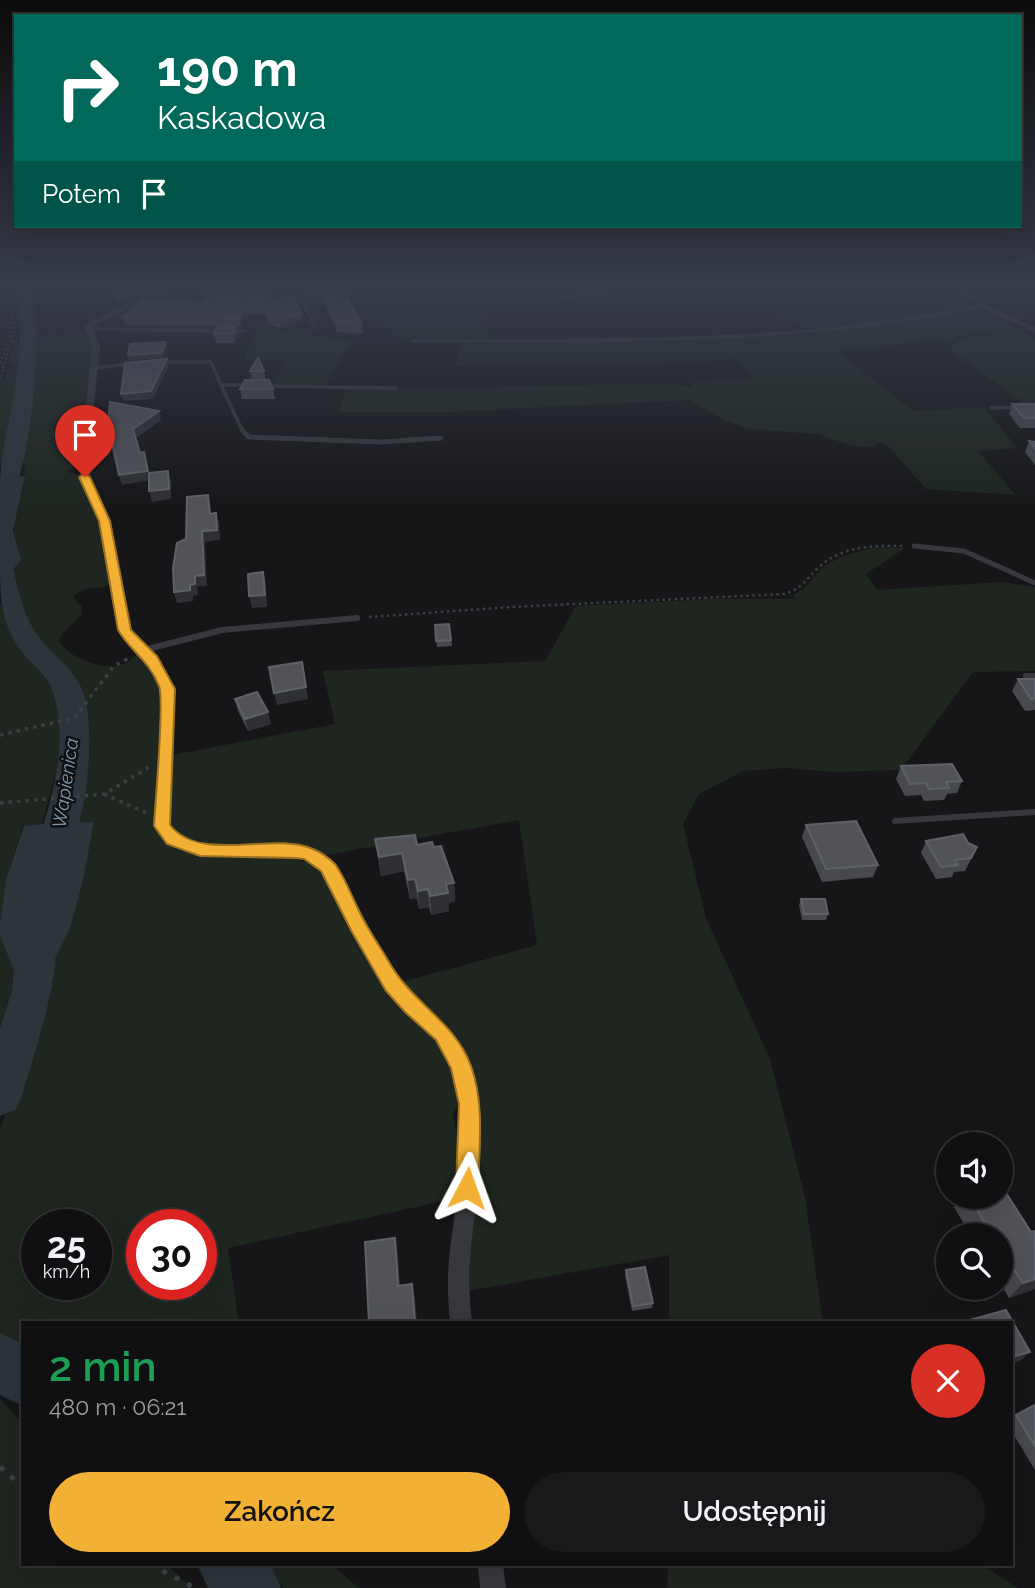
<!DOCTYPE html>
<html lang="pl">
<meta charset="utf-8">
<style>
:root{--surface:#101012;--page:#19191b;--text:#f1f3f6;--muted:#9c9d9f;--line:#303032;--accent:#f2b134}
body{margin:0;font-family:Raleway,sans-serif;background:var(--page);color:var(--text);height:100vh;display:flex;flex-direction:column;font-size:26px;white-space:nowrap}
*{box-sizing:border-box;margin:0}
p{font-size:23px;color:var(--muted)}
.icon{flex:none;width:38px;height:38px;fill:none;stroke:currentColor;stroke-width:2;stroke-linecap:round;stroke-linejoin:round}
.map{position:relative;flex:1;overflow:hidden}
.details{position:absolute;left:21px;top:1321px;width:992px;height:245px;display:flex;flex-direction:column;background:var(--surface);border-radius:0px;box-shadow:0 7px 28px #0002,0 0 0 2px var(--line)}
.details>*{flex:none}
.banner{position:absolute;left:14px;top:14px;width:1008px;height:214px;border-radius:0px;box-shadow:0 7px 28px #0002,0 0 0 2px var(--line);background:#00695c;color:#fff;overflow:hidden}
.controls{position:absolute;left:936px;top:1132px;display:grid;gap:14px}
.controls a{display:grid;place-items:center;width:77px;height:77px;border-radius:50%;background:var(--surface);box-shadow:0 7px 28px #0002,0 0 0 2px var(--line);font-size:35px}
.speed{position:absolute;left:21px;top:1209px;display:flex;gap:14px;font-size:35px;font-weight:700;text-align:center}
.speed>*{display:grid;place-content:center;width:91px;height:91px;border-radius:50%;background:var(--surface);box-shadow:0 7px 28px #0002,0 0 0 2px var(--line);line-height:1}
.speed small{font-size:18px;font-weight:400}
.speed .limit{border:10px solid #d22;background:#fff;color:#111}
.pin{position:absolute;display:grid;place-items:center;width:60px;height:60px;color:#fff;margin:-72px -30px;border-radius:50% 50% 50% 0;rotate:-45deg;box-shadow:0 0 7px #0007}
.pin .icon{rotate:45deg}
.me{position:absolute;width:77px;margin:-38px;rotate:4deg;stroke-linejoin:round;filter:drop-shadow(0 0 5px #0008)}
.turn{display:flex;align-items:center;gap:24px;height:147px;padding:0 28px;font-size:32px}
.turn .icon{width:91px;height:91px;stroke-width:2.5}
.turn b{display:block;font-size:49px;line-height:60px}
.then{display:flex;align-items:center;height:66px;padding:0 28px;background:#0003;gap:14px;font-size:26px}
.round{display:grid;place-items:center;flex:none;width:74px;height:74px;border-radius:37px;background:var(--page)}
.summary{display:flex;align-items:center;justify-content:space-between;height:119px;padding:0 28px}
h1{font-size:42px;font-weight:600;line-height:52px;color:#1e9e55}
.cta{display:flex;gap:14px;margin-top:auto;padding:14px 28px}
.cta a{flex:1;height:80px;border-radius:42px;background:var(--accent);color:#111;font-size:28px;font-weight:600;line-height:80px;text-align:center}
.cta a+a{background:var(--page);color:var(--text)}
.map>svg:first-child{display:block}
</style>
<div class="map">
<svg width="1035" height="1588" viewBox="0 0 1035 1588">
<rect width="100%" height="100%" fill="#161618"/>
<g fill="#1e261f" fill-rule="evenodd">
<path d="M430,287C455,298 484,310 489,339H400L346,288Z"/>
<path d="M805,287H942L973,307L923,319L801,328L794,325L777,308L858,302Z"/>
<path d="M960,287H1020L986,304Z"/>
<path d="M976,309L1016,328L958,337L945,344L939,339L838,352L913,411L984,407L1017,448L978,451L1016,495L926,489L888,446L879,443L873,447L853,446L817,434L749,429L729,422L689,400L450,412H338L346,389L669,384L690,387L696,381L752,379L737,359L616,366H455L462,342L666,340L914,322Z"/>
<path d="M255,330L312,334V337L353,340L325,385H272L287,360H245Z"/>
<path d="M1020,330L1035,339V404L1026,405L948,348L962,339Z"/>
<path d="M82,331L88,332L93,343L90,440L86,459L67,472L80,475L99,514L112,583C99,592 84,584 73,597L82,607V614L61,635L59,641C69,658 104,672 124,664C131,661 134,654 143,653L163,688L157,832C202,880 270,836 319,869L390,989L438,1035L455,1069L462,1100L453,1113L458,1144L453,1199L228,1248L239,1323H23V1355L0,1335V1130L34,1029L48,972L70,929L83,881L94,822H78C86,783 92,720 73,684C64,667 47,653 37,637C24,618 16,594 11,572L21,560C18,549 13,537 14,526C15,505 34,473 19,456L30,341ZM37,1225H96V1284H37ZM142,1225H201V1284H142Z"/>
<path d="M24,341L6,457L0,464V385L5,380L6,370L12,368L13,365L9,363L13,342Z"/>
<path d="M877,547L905,548L866,574L877,590L1001,582L1035,587V671L973,672L901,770L833,772L787,768L743,771L699,794L683,824L706,918L770,1059L805,1197L823,1323H669V1255L468,1291L465,1062L449,1031L398,983L537,945L519,820L321,856L189,844L169,830L166,815L172,755L335,724L323,671L545,661L576,606L711,599H794L793,595C808,588 810,580 820,570C833,557 860,551 877,547Z"/>
<path d="M0,603L17,642L59,692L63,746L42,824L23,826L6,879L0,924Z"/>
<path d="M0,936L16,976L0,1027Z"/>
<path d="M0,1399L23,1424V1564L167,1565L191,1588H0Z"/>
<path d="M668,1564L982,1565L1018,1588H667Z"/>
<path d="M260,1565H331L359,1588H284Z"/>
</g>
<g fill="#2c353c">
<path d="M25,476L13,530L21,560L11,572L0,574V478Z"/>
<path d="M63,822H94L83,881L70,929L48,972L16,976L0,936V924L6,879L24,826Z"/>
</g>
<g fill="none" stroke-linecap="round" stroke-linejoin="round">
<g fill="#2c353c" fill-rule="evenodd">
<path d="M15,287H31C44,328 32,469 8,503L0,505C0,492 0,479 1,467C8,410 31,344 15,287Z"/>
<path d="M0,560L9,563L13,568C18,590 23,614 36,633C49,653 71,665 81,687C100,731 84,833 61,874L48,878L35,874L30,865C48,813 73,742 51,687C46,675 33,665 24,655C0,624 0,599 0,560Z"/>
<path d="M37,913L50,917C70,955 33,1055 22,1096L15,1110L0,1116V1028L12,990L18,928L24,917Z"/>
<path d="M0,1333L23,1344V1406L0,1395Z"/>
<path d="M197,1564H270L281,1588H208Z"/>
</g>
<g stroke="#3d3f44" stroke-width="2" stroke-dasharray="2 2.5" stroke-linecap="butt">
<path d="M0,289C22,313 8,337 0,364"/>
<path d="M11,342L57,335"/>
<path d="M0,381L19,309L14,297L4,287"/>
</g>
<path stroke="#3d3f44" stroke-width="2.5" stroke-dasharray="2.5 3.5" stroke-linecap="butt" d="M369,617L511,607L784,594C802,589 806,579 819,567C842,546 875,545 904,546"/>
<g stroke="#3d3f44" stroke-width="3.5" stroke-dasharray="3.5 5" stroke-linecap="butt">
<path d="M0,735L74,718L114,666L129,658"/>
<path d="M104,794L147,813"/>
<path d="M0,803L104,794L151,766"/>
</g>
<g stroke="#3d3f44" stroke-width="5" stroke-dasharray="5 9" stroke-linecap="butt">
<path d="M0,1467L23,1487"/>
<path d="M150,1564L195,1588"/>
</g>
<g stroke="#37383d" stroke-width="3.5">
<path d="M301,297L315,328"/>
<path d="M262,301L323,293"/>
<path d="M543,302L621,287"/>
<path d="M89,329L244,331"/>
<path d="M413,341C601,340 799,345 983,306"/>
<path d="M160,362H211L221,385H249"/>
<path d="M93,368L131,364"/>
<path d="M221,385L243,432"/>
<path d="M264,386L396,388"/>
<path d="M991,408L1035,406"/>
</g>
<g stroke="#37383d" stroke-width="5">
<path d="M242,430L249,437L381,442L441,438"/>
<path d="M914,546L964,551L1035,583"/>
<path d="M343,619L357,618"/>
</g>
<g stroke="#37383d" stroke-width="6">
<path d="M144,650L222,630L357,618"/>
<path d="M1026,676H1035"/>
<path d="M895,821L1035,812"/>
</g>
<g fill="#37383d" fill-rule="evenodd">
<path d="M171,287H181L119,313L92,327L100,347L93,414L98,446L90,477L110,521L131,630L136,638L156,656L174,689L169,825C212,869 274,826 320,854C346,870 368,930 384,957C407,996 447,1020 467,1060C494,1116 475,1199 470,1259C468,1281 470,1302 472,1323H450C448,1301 447,1281 449,1259C455,1201 475,1120 451,1064C438,1037 412,1018 392,996C380,981 371,963 361,946C347,922 332,868 304,859C256,843 189,880 155,826L162,689L147,661L127,643L119,630L100,521L80,477L88,446L85,414L92,347L84,326L113,309Z"/>
<path d="M951,287H959L985,305L1035,327V332L981,307Z"/>
<path d="M478,1564H503L506,1588H480Z"/>
</g>
</g>
<g fill="#47494d">
<path d="M211,287H272L271,297L204,301L203,295L212,294Z"/>
<path d="M322,290L362,324L363,334L337,332L323,299Z"/>
<path d="M270,303L301,315L302,322L280,328L269,324L266,314L244,315L240,327L236,326L237,335L235,343H216L214,334L217,326L125,325L123,317L194,307Z"/>
<path d="M250,371H264L266,380L273,389L275,399H242L240,389L252,380Z"/>
<path d="M1012,404H1035V428H1020L1009,414Z"/>
<path d="M1029,441L1035,442V465L1025,452Z"/>
<path d="M449,624L452,646L437,647L435,625Z"/>
<path d="M1018,679H1035V710L1025,711L1012,691Z"/>
<path d="M235,699L271,724L248,731L238,711Z"/>
<path d="M901,766L962,781L957,793L947,794L944,800L924,801L921,795L905,796L896,779Z"/>
<path d="M806,825L878,865L873,877L822,882L802,837Z"/>
<path d="M375,839L434,847L454,883L455,901L449,903V911L431,915L429,907L419,909L417,898L410,899L404,871L381,876Z"/>
<path d="M926,841L971,859L965,871L954,872L952,877L936,879L921,853Z"/>
<path d="M801,899L828,914L826,920H802L799,905Z"/>
<path d="M961,1197H1001L1035,1289L1009,1298L1002,1286L1001,1236H971L954,1207Z"/>
<path d="M626,1270L653,1303L652,1308L632,1311L625,1275Z"/>
<path d="M969,1288H996L973,1296Z"/>
<path d="M1035,1405V1470L1012,1432V1418L1016,1415Z"/>
</g>
<g fill="#2f3033">
<path d="M149,287H161L117,304L115,299Z"/>
<path d="M243,308L244,315L240,327L239,319Z"/>
<path d="M301,315L302,322L280,328L279,320Z"/>
<path d="M236,326L237,335L235,343L233,333Z"/>
<path d="M166,342L167,347L162,358L129,360L128,355Z"/>
<path d="M167,359L169,366L153,399L123,401L121,394Z"/>
<path d="M159,411L161,420L135,439L133,429Z"/>
<path d="M144,452L150,480L122,485L119,475Z"/>
<path d="M168,471L171,481V499L152,502L149,491Z"/>
<path d="M216,513L219,523L220,540L205,542L207,586L197,587L198,595L193,596V601L177,603L174,592L190,585L195,576L202,531Z"/>
<path d="M263,572L266,584L267,607L252,608L249,596Z"/>
<path d="M302,662L308,699L277,705L274,693Z"/>
<path d="M268,712L271,724L248,731L245,719Z"/>
<path d="M402,853L404,871L381,876L379,857Z"/>
<path d="M415,879L417,898L410,899L408,880Z"/>
<path d="M454,883L455,901L449,903V911L431,915L430,896L446,884Z"/>
<path d="M428,889L429,907L419,909L418,891Z"/>
<path d="M395,1238L398,1254L401,1301L398,1286Z"/>
<path d="M1015,1271L1002,1286H1001V1276Z"/>
<path d="M1035,1279V1289L1009,1298L1023,1283Z"/>
<path d="M412,1284L415,1299L417,1323H415Z"/>
<path d="M979,1288H996L973,1296Z"/>
<path d="M1030,1352L1020,1361L1012,1364V1357Z"/>
</g>
<g fill="#525359" stroke="#5f6168" stroke-width="2">
<path d="M115,287H149L115,299Z"/>
<path d="M211,287H271L270,291L203,295L212,294Z"/>
<path d="M342,288L362,324L336,323L322,290Z"/>
<path d="M289,296L294,297L301,315L279,320L268,317L265,307L243,308L239,319L123,317L145,300L193,302L192,311L197,302L269,298V304Z"/>
<path d="M218,326H236L233,333L214,334Z"/>
<path d="M166,342L161,353L128,355L130,344Z"/>
<path d="M258,358L264,371H250Z"/>
<path d="M167,359L151,391L121,394L125,363Z"/>
<path d="M245,380H269L273,389H240Z"/>
<path d="M110,402L159,411L133,429L140,453L144,452L148,471L119,475L108,425Z"/>
<path d="M1012,404H1035V418H1024Z"/>
<path d="M1029,441L1035,442V449Z"/>
<path d="M168,471L169,489L149,491V473Z"/>
<path d="M208,495L210,514L216,513L217,530L202,531L204,575L195,576V584L190,585V590L174,592L173,568L177,543L186,539L187,497Z"/>
<path d="M263,572L265,595L249,596L248,574Z"/>
<path d="M449,624L451,640L436,641L435,625Z"/>
<path d="M302,662L306,687L274,693L269,667Z"/>
<path d="M1018,679H1035V698L1031,699Z"/>
<path d="M257,692L268,712L245,719L235,699Z"/>
<path d="M952,764L962,781L946,782L949,788L929,789L926,783L910,784L901,766Z"/>
<path d="M856,821L878,865L826,869L806,825Z"/>
<path d="M963,834L968,843L977,847L971,858L955,860L958,865L941,867L926,841Z"/>
<path d="M415,835L417,845L432,842L434,847L441,846L454,883L446,884L448,893L430,896L428,889L418,891L415,879L408,880L402,853L379,857L375,839Z"/>
<path d="M801,899H825L828,914H804Z"/>
<path d="M1001,1185L1031,1232L1035,1231V1279L1023,1283L1015,1271L1001,1276V1236H993L969,1197H1001Z"/>
<path d="M395,1238L398,1286L412,1284L415,1323H369L365,1242Z"/>
<path d="M645,1267L653,1303L633,1306L626,1270Z"/>
<path d="M1006,1310L1030,1352L1012,1357V1323H971L970,1320Z"/>
<path d="M1035,1405V1446L1016,1415Z"/>
</g>
<linearGradient id="sky" x2="0" y2="1"><stop stop-color="#0c0c0d"/><stop offset="0.56" stop-color="#363c48"/><stop offset="1" stop-color="#363c48" stop-opacity="0"/></linearGradient>
<rect width="1035" height="510" fill="url(#sky)"/>
<path fill="#f2b134" stroke="#9d7322" stroke-width="2" d="M85,473L90,477L110,521L131,630L157,656L175,689L170,825C201,864 272,831 313,849C320,852 330,859 335,864C346,879 353,900 362,917C371,934 382,950 392,967C415,1004 456,1024 471,1066C485,1105 479,1148 478,1188L475,1196L467,1199L459,1196L456,1188L459,1104L451,1068L436,1040L405,1012L386,991L352,932L321,871L304,859L296,858L200,856L167,844L154,826C155,804 165,699 159,686C148,659 131,652 118,630L99,521L79,477Z"/>
<g text-anchor="middle" dominant-baseline="central" stroke-width="5" stroke-linejoin="round" paint-order="stroke">
<g font-size="19" font-style="italic" fill="#7f9bb3" stroke="#111113">
<text transform="translate(65 783) rotate(-82)">Wapienica</text>
</g>
</g>
</svg>
<div class="controls">
<a><svg class="icon" aria-label="sound" viewBox="0 0 24 24"><path d="M4 9h4l5-4v14l-5-4H4zM17 9q2 3 0 6"/></svg></a>
<a><svg class="icon" aria-label="search" viewBox="0 0 24 24"><circle cx="10" cy="10" r="6"/><path d="M15 15l6 6"/></svg></a>
</div>
<div class="speed"><div>25<small>km/h</small></div><div class="limit">30</div></div>
<div class="pin" style="left:85px;top:477px;background:#d93025"><svg class="icon" aria-label="arrive" viewBox="0 0 24 24"><path d="M6 21V4h12l-3 4 3 4H6"/></svg></div>
<svg class="me" style="left:467px;top:1188px" viewBox="-20 -20 40 40"><path d="M0-17L14 15 0 8-14 15z" fill="#f2b134" stroke="#fff" stroke-width="4"/></svg>
<div class="banner">
<div class="turn"><svg class="icon" aria-label="right" viewBox="0 0 24 24"><path d="M7 20v-9h11M14 6l5 5-5 5"/></svg><div><b>190 m</b>Kaskadowa</div></div>
<div class="then">Potem<svg class="icon" aria-label="arrive" viewBox="0 0 24 24"><path d="M6 21V4h12l-3 4 3 4H6"/></svg></div>
</div>
<section class="details">
<div class="summary"><div><h1>2 min</h1><p>480 m · 06:21</p></div><a class="round" style="background:#d93025;color:#fff"><svg class="icon" aria-label="close" viewBox="0 0 24 24"><path d="M6 6l12 12M18 6L6 18"/></svg></a></div>
<div class="cta"><a>Zakończ</a><a>Udostępnij</a></div>
</section>
</div>
